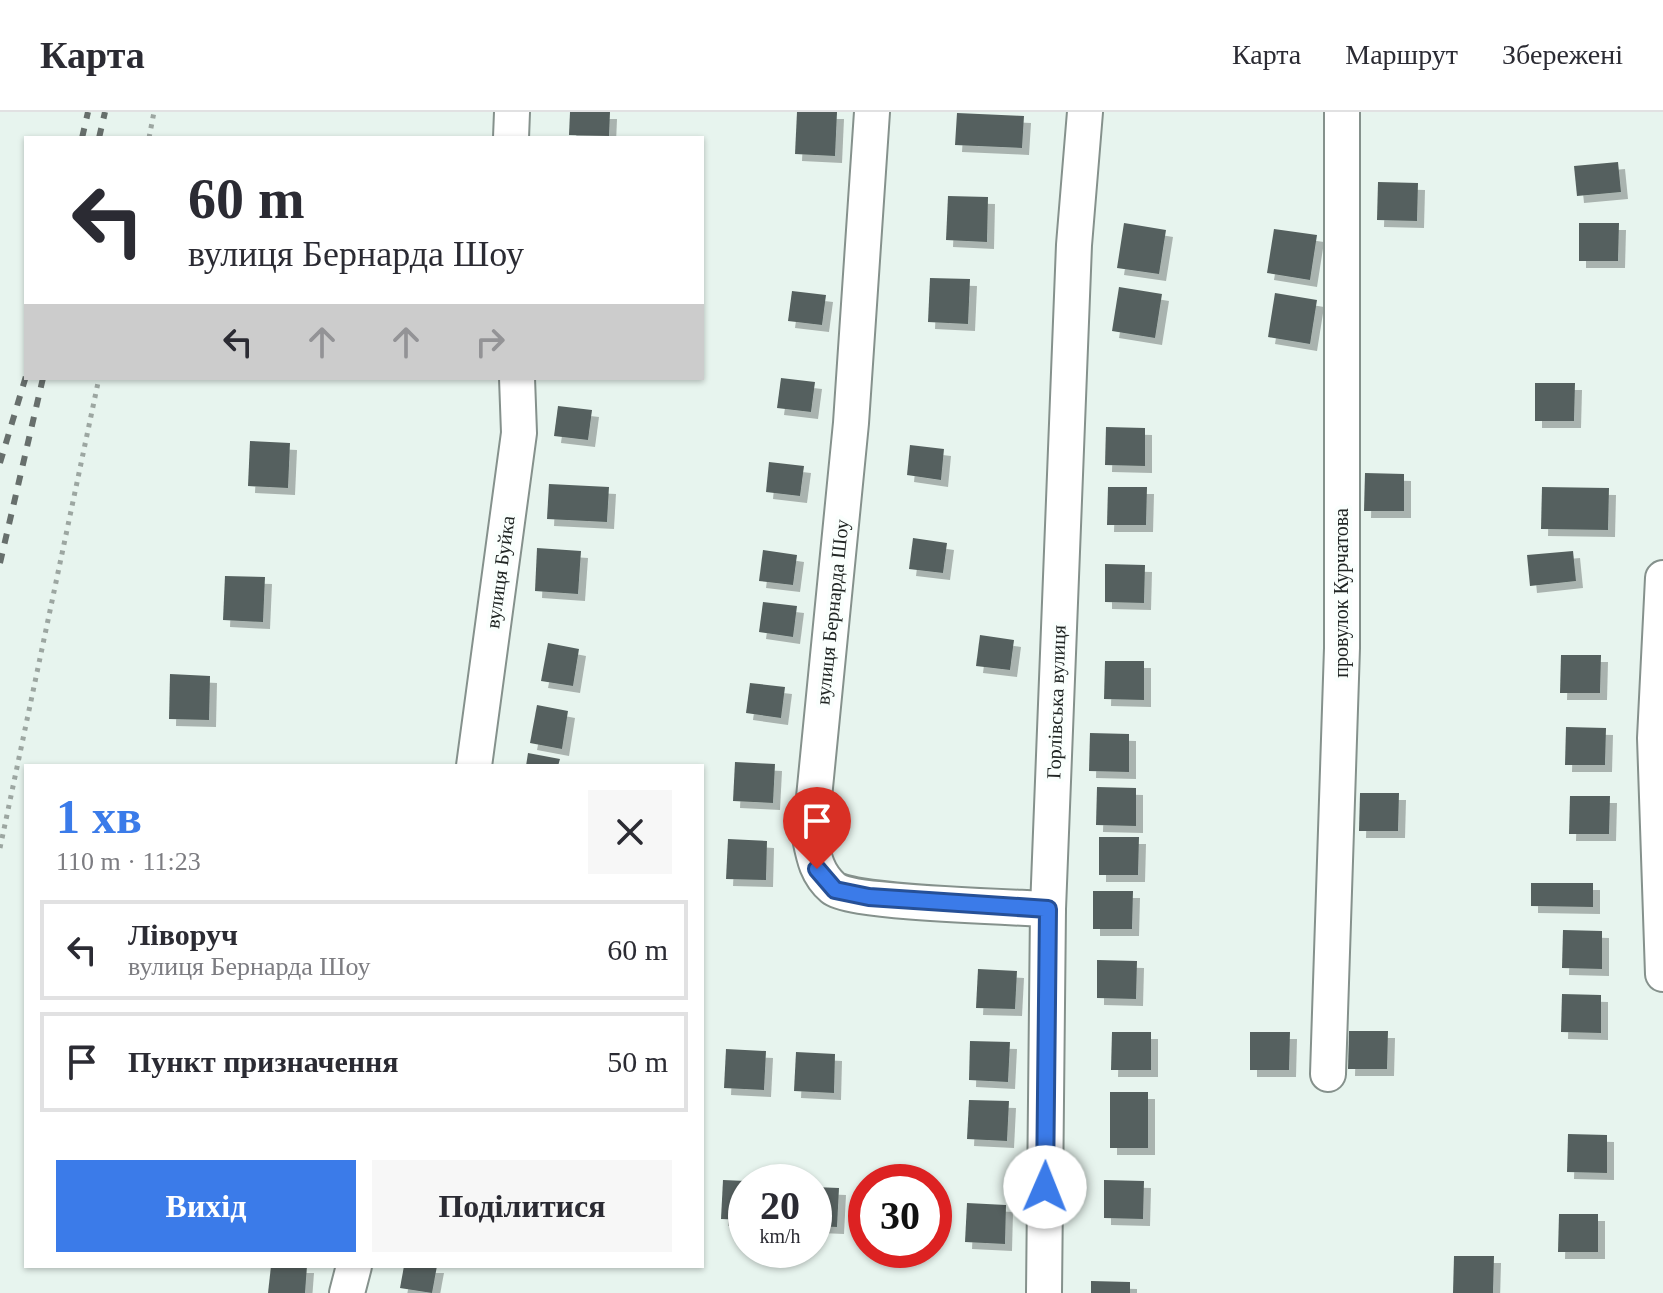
<!DOCTYPE html>
<html lang="uk">
<meta charset="utf-8">
<style>
:root{--surface:#fff;--page:#f7f7f7;--text:#2b2b33;--muted:#7c7c81;--line:#e1e1e2;--accent:#3b7be9}
body{margin:0;font-family:"Times New Roman",serif;background:var(--page);color:var(--text);height:100vh;display:flex;flex-direction:column;font-size:30px;white-space:nowrap}
*{box-sizing:border-box;margin:0}
p{font-size:26px;color:var(--muted)}
.icon{flex:none;width:44px;height:44px;fill:none;stroke:currentColor;stroke-width:2;stroke-linecap:round;stroke-linejoin:round}
.map{position:relative;flex:1;overflow:hidden}
.details{position:absolute;left:24px;top:652px;width:680px;height:504px;display:flex;flex-direction:column;background:var(--surface);border-radius:0px;box-shadow:0 2px 6px #0004}
.details>*{flex:none}
.top-card{position:absolute;left:24px;top:24px;width:680px;height:244px;border-radius:0px;box-shadow:0 2px 6px #0004;background:#fff;color:var(--text);overflow:hidden}
.speed{position:absolute;left:728px;top:1052px;display:flex;gap:16px;font-size:40px;font-weight:700;text-align:center}
.speed>*{display:grid;place-content:center;width:104px;height:104px;border-radius:50%;background:var(--surface);box-shadow:0 2px 6px #0004;line-height:1}
.speed small{font-size:20px;font-weight:400}
.speed .limit{border:12px solid #d22;background:#fff;color:#111}
.pin{position:absolute;display:grid;place-items:center;width:68px;height:68px;color:#fff;margin:-82px -34px;border-radius:50% 50% 50% 0;rotate:-45deg;box-shadow:0 0 8px #0007}
.pin .icon{rotate:45deg}
.me{position:absolute;width:88px;margin:-44px;rotate:1deg;stroke-linejoin:round;filter:drop-shadow(0 0 6px #0008)}
.turn{display:flex;align-items:center;gap:28px;height:168px;padding:0 32px;font-size:36px}
.turn .icon{width:104px;height:104px;stroke-width:2.5}
.turn b{display:block;font-size:56px;line-height:68px}
.lanes{display:flex;align-items:center;height:76px;padding:0 32px;background:#0003;justify-content:center;gap:40px;direction:ltr}
.lanes .off{opacity:.35}
.round{display:grid;place-items:center;flex:none;width:84px;height:84px;border-radius:0px;background:var(--page)}
.overview{display:flex;align-items:center;justify-content:space-between;height:136px;padding:0 32px}
h1{font-size:48px;font-weight:700;line-height:60px;color:var(--accent)}
.action{display:flex;gap:16px;margin-top:auto;padding:16px 32px}
.action a{flex:1;height:92px;border-radius:0px;background:var(--accent);color:#fff;font-size:32px;font-weight:700;line-height:92px;text-align:center}
.action a+a{background:var(--page);color:var(--text)}
ul{padding:0;list-style:none}
li{display:flex;align-items:center;gap:24px;height:100px;margin:0 16px 12px;padding:0 16px;border:4px solid var(--line);border-radius:0px}
li div{flex:1}
li b{display:block;font-size:30px}
li em{font-style:normal}
header{display:flex;align-items:center;gap:48px;box-sizing:border-box;height:112px;padding:0 40px;background:var(--surface);border-bottom:2px solid var(--line)}
header strong{font-size:38px}
nav{display:flex;gap:44px;margin-inline-start:auto;font-size:28px}
.map>svg:first-child{display:block}
</style>
<header>
<strong>Карта</strong>
<nav><a>Карта</a><a>Маршрут</a><a>Збережені</a></nav>
</header>
<div class="map">
<svg width="1663" height="1181" viewBox="0 0 1663 1181">
<defs>
<filter id="shadow"><feDropShadow dx="7" dy="7" stdDeviation="0" flood-color="#0004"/></filter>
</defs>
<rect width="100%" height="100%" fill="#e7f4ee"/>
<g fill="#55615f" filter="url(#shadow)">
<path d="M570,0H610L609,24L569,23Z"/>
<path d="M797,0H837L835,44L795,42Z"/>
<path d="M957,1L1024,4L1022,36L955,33Z"/>
<path d="M1618,50L1621,80L1577,84L1574,54Z"/>
<path d="M1378,70L1418,71L1417,109L1377,108Z"/>
<path d="M948,84L988,85L987,130L946,128Z"/>
<path d="M1124,111L1166,118L1159,162L1117,156Z"/>
<path d="M1579,111H1619L1618,149H1579Z"/>
<path d="M1274,117L1317,123L1310,168L1267,161Z"/>
<path d="M930,166L970,167L968,212L928,210Z"/>
<path d="M1119,175L1162,182L1155,226L1112,219Z"/>
<path d="M792,179L826,183L822,213L788,209Z"/>
<path d="M1275,181L1317,188L1310,232L1268,225Z"/>
<path d="M781,266L815,270L811,300L777,296Z"/>
<path d="M1535,271H1575L1574,309H1535Z"/>
<path d="M558,294L592,298L588,328L554,324Z"/>
<path d="M1106,315L1145,316V354L1105,353Z"/>
<path d="M250,329L290,331L288,376L248,374Z"/>
<path d="M910,333L944,337L941,368L907,363Z"/>
<path d="M769,350L804,354L800,384L766,380Z"/>
<path d="M1365,361L1404,362V399H1364Z"/>
<path d="M549,372L609,375L607,410L547,407Z"/>
<path d="M1108,375H1147L1146,413H1107Z"/>
<path d="M1542,375L1609,376L1608,418L1541,417Z"/>
<path d="M913,426L947,431L943,461L909,457Z"/>
<path d="M537,436L581,439L578,482L535,479Z"/>
<path d="M763,438L797,443L793,473L759,469Z"/>
<path d="M1573,439L1576,469L1530,474L1527,443Z"/>
<path d="M1105,452L1145,453L1144,491L1105,490Z"/>
<path d="M225,464L265,465L263,510L223,508Z"/>
<path d="M763,490L797,494L793,525L759,520Z"/>
<path d="M980,523L1014,528L1010,558L976,554Z"/>
<path d="M548,531L579,537L573,574L541,569Z"/>
<path d="M1561,543H1601L1600,581H1560Z"/>
<path d="M1105,549H1144V588L1104,587Z"/>
<path d="M170,562L210,564L209,608L169,607Z"/>
<path d="M750,571L785,575L781,606L746,601Z"/>
<path d="M537,593L568,599L562,637L530,631Z"/>
<path d="M1566,615L1606,616L1605,653H1565Z"/>
<path d="M1090,621L1129,622V660L1089,659Z"/>
<path d="M528,641L560,647L558,654H526Z"/>
<path d="M735,650L775,652L773,691L733,689Z"/>
<path d="M1097,675L1136,676V714L1096,713Z"/>
<path d="M1360,681H1399L1398,719H1359Z"/>
<path d="M1570,684H1610L1609,722H1569Z"/>
<path d="M1099,725H1139L1138,763H1099Z"/>
<path d="M728,727L767,729L766,768L726,767Z"/>
<path d="M1531,771H1593V795L1531,794Z"/>
<path d="M1093,779H1133L1132,817H1093Z"/>
<path d="M1563,818L1602,819V857L1562,856Z"/>
<path d="M1097,848L1137,849L1136,887L1097,886Z"/>
<path d="M978,857L1017,859L1015,897L976,896Z"/>
<path d="M1562,882L1601,883V921L1561,920Z"/>
<path d="M1349,919H1388L1387,957H1348Z"/>
<path d="M1112,920H1151V958H1111Z"/>
<path d="M1250,920H1290L1289,958H1250Z"/>
<path d="M970,929L1010,930L1008,970L969,968Z"/>
<path d="M726,937L766,939L764,978L724,976Z"/>
<path d="M796,940L835,942L834,981L794,979Z"/>
<rect x="1110" y="980" width="38" height="56"/>
<path d="M969,988L1009,989L1007,1029L967,1027Z"/>
<path d="M1568,1022L1607,1023V1061L1567,1060Z"/>
<path d="M723,1068L746,1069V1108L721,1107Z"/>
<path d="M1104,1068L1144,1069L1143,1107L1104,1106Z"/>
<path d="M814,1075L839,1076L837,1115L814,1114Z"/>
<path d="M967,1091L1006,1093L1005,1132L965,1130Z"/>
<path d="M1559,1102H1598V1140H1558Z"/>
<path d="M1454,1144H1494L1493,1181H1453Z"/>
<path d="M271,1154H307L305,1181H268Z"/>
<path d="M404,1154H437L432,1181L400,1176Z"/>
<path d="M1091,1169L1130,1170V1181H1091Z"/>
</g>
<g fill="none" stroke-linecap="round" stroke-linejoin="round">
<g stroke="#85918c" stroke-width="38">
<g id="street">
<path d="M872,0L851,311L810,726C814,746 817,762 833,776C850,791 1014,795 1048,797"/>
<path d="M511,26L512,0"/>
<path d="M1663,466L1655,626L1663,862"/>
<path d="M474,654L519,321L517,266"/>
<path d="M1328,962L1342,536V0"/>
<path d="M347,1181L354,1154"/>
<path d="M1044,1181L1048,797L1074,133L1085,0"/>
</g>
</g>
<g stroke="#9ca6a1" stroke-width="5" stroke-dasharray="4 6" stroke-linecap="butt">
<path d="M149,26L154,0"/>
<path d="M0,736L99,266"/>
</g>
<use href="#street" stroke="#fff" stroke-width="34"/>
<g stroke="#676f6c" stroke-width="6" stroke-dasharray="10 10" stroke-linecap="butt">
<path d="M82,26L88,0"/>
<path d="M99,26L105,0"/>
<path d="M0,351L26,264"/>
<path d="M0,451L43,266"/>
</g>
</g>
<g fill="none" stroke-linecap="round" stroke-linejoin="round">
<g stroke="#265097" stroke-width="20">
<path id="route" d="M817,757L835,778L869,785L1048,797L1045,1075"/>
</g>
<use href="#route" stroke="#3b7be9" stroke-width="14"/>
</g>
<g text-anchor="middle" dominant-baseline="central" stroke-width="8" stroke-linejoin="round" paint-order="stroke">
<g font-size="20" fill="#212624" stroke="#fafffd">
<text transform="translate(500 460) rotate(-82)">вулиця Буйка</text>
<text transform="translate(1341 481) rotate(-90)">провулок Курчатова</text>
<text transform="translate(832 500) rotate(-84)">вулиця Бернарда Шоу</text>
<text transform="translate(1056 590) rotate(-88)">Горлівська вулиця</text>
</g>
</g>
</svg>
<div class="speed"><div>20<small>km/h</small></div><div class="limit">30</div></div>
<div class="pin" style="left:817px;top:757px;background:#d93025"><svg class="icon" aria-label="arrive" viewBox="0 0 24 24"><path d="M6 21V4h12l-3 4 3 4H6"/></svg></div>
<svg class="me" style="left:1045px;top:1075px" viewBox="-20 -20 40 40"><circle r="19" fill="#fff"/><path d="M0-13L10 11 0 6-10 11z" fill="#3b7be9"/></svg>
<div class="top-card">
<div class="turn"><svg class="icon" aria-label="left" viewBox="0 0 24 24"><path d="M17 20v-9H6M10 6l-5 5 5 5"/></svg><div><b>60 m</b>вулиця Бернарда Шоу</div></div>
<div class="lanes"><svg class="icon" aria-label="left" viewBox="0 0 24 24"><path d="M17 20v-9H6M10 6l-5 5 5 5"/></svg><svg class="icon off" aria-label="ahead" viewBox="0 0 24 24"><path d="M12 20V5M6 11l6-6 6 6"/></svg><svg class="icon off" aria-label="ahead" viewBox="0 0 24 24"><path d="M12 20V5M6 11l6-6 6 6"/></svg><svg class="icon off" aria-label="right" viewBox="0 0 24 24"><path d="M7 20v-9h11M14 6l5 5-5 5"/></svg></div>
</div>
<section class="details">
<div class="overview"><div><h1>1 хв</h1><p>110 m · 11:23</p></div><a class="round"><svg class="icon" aria-label="close" viewBox="0 0 24 24"><path d="M6 6l12 12M18 6L6 18"/></svg></a></div>
<ul>
<li><svg class="icon" aria-label="left" viewBox="0 0 24 24"><path d="M17 20v-9H6M10 6l-5 5 5 5"/></svg><div><b>Ліворуч</b><p>вулиця Бернарда Шоу</p></div><em>60 m</em></li>
<li><svg class="icon" aria-label="arrive" viewBox="0 0 24 24"><path d="M6 21V4h12l-3 4 3 4H6"/></svg><div><b>Пункт призначення</b></div><em>50 m</em></li>
</ul>
<div class="action"><a>Вихід</a><a>Поділитися</a></div>
</section>
</div>
